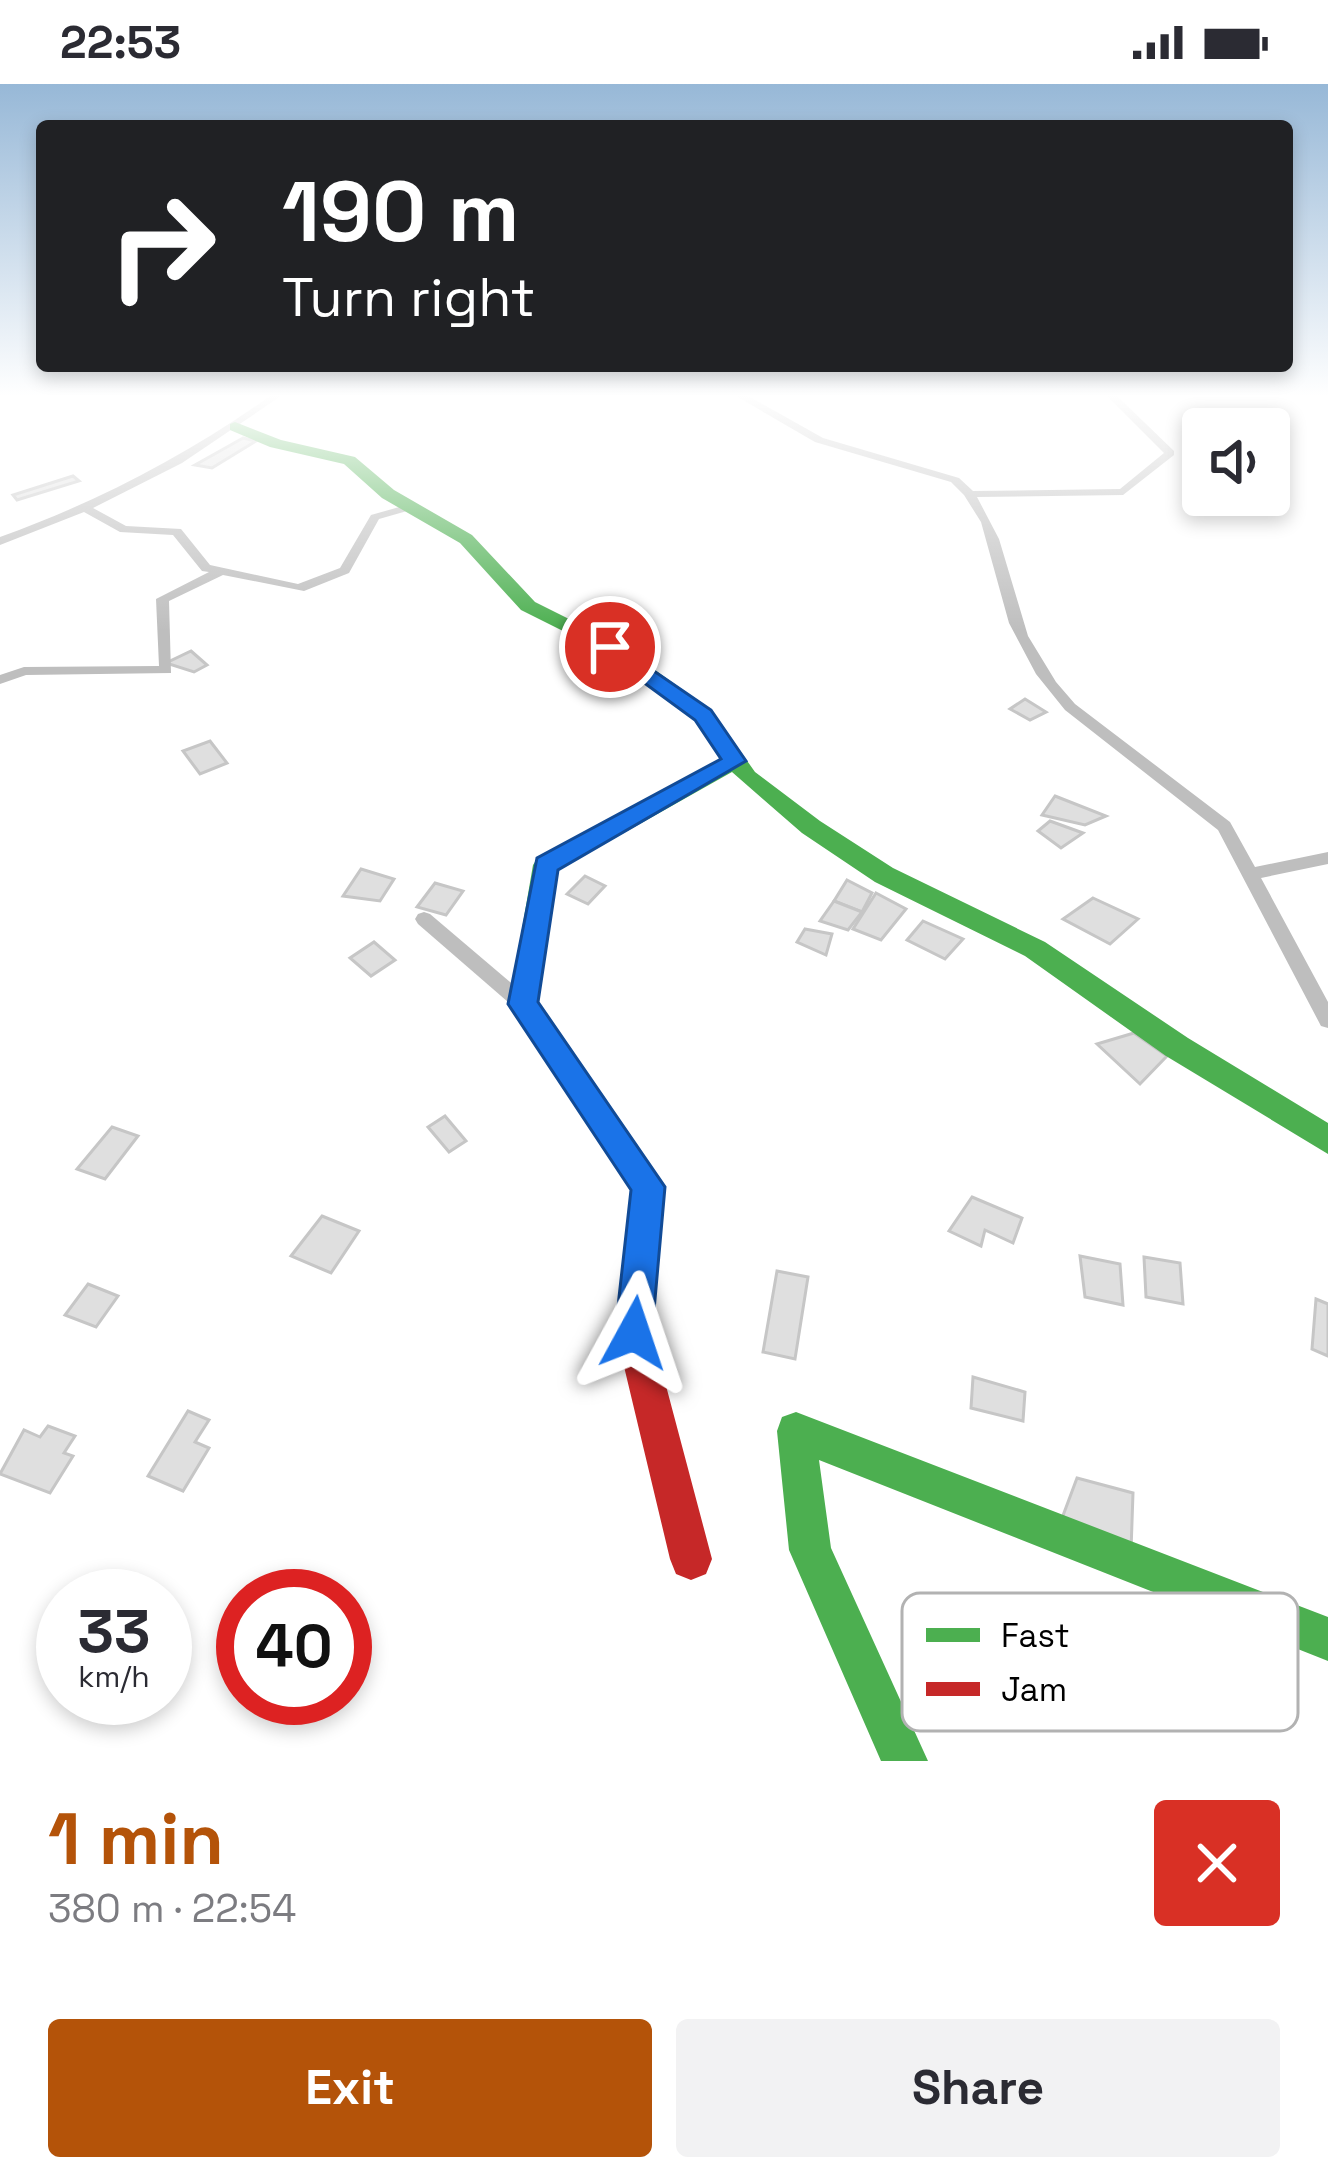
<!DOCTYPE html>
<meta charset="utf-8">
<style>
:root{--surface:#fff;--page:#f2f2f3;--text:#2b2b33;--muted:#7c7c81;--accent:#b45309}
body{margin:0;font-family:"Space Grotesk",sans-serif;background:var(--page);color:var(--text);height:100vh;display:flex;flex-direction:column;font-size:45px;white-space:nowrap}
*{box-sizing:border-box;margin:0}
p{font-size:39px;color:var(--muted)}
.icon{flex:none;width:66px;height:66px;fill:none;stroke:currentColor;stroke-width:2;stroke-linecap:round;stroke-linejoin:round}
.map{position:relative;height:1677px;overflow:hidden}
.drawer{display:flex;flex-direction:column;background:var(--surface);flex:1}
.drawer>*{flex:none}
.top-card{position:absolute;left:36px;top:36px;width:1257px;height:252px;border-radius:12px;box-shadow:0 6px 18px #0003;background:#202124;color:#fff;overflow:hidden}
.buttons{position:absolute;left:1182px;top:324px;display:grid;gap:24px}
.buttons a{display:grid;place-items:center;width:108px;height:108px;border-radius:12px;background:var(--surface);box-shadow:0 6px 18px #0003;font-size:60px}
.speed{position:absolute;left:36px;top:1485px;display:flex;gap:24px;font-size:60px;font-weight:700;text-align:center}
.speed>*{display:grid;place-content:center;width:156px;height:156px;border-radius:50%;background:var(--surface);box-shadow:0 6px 18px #0003;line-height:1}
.speed small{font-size:30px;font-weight:400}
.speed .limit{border:18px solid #d22;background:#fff;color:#111}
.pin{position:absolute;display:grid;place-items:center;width:102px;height:102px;color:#fff;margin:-51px;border:6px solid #fff;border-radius:50%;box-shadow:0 3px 12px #0007}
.me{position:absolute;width:132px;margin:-66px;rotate:5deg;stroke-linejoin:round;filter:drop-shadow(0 0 9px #0008)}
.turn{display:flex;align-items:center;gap:42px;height:252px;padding:0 48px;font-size:54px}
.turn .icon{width:156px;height:156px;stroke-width:2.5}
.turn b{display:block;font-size:84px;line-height:102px}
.round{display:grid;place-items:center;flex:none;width:126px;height:126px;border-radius:12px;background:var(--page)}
.head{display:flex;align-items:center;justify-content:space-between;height:204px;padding:0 48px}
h1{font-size:72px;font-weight:800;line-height:90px;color:var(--accent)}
.button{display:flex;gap:24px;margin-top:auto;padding:24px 48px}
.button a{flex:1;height:138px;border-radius:12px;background:var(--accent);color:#fff;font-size:48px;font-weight:800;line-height:138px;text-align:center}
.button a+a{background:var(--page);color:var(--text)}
.status{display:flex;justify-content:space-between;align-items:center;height:84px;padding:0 60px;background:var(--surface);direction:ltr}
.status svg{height:33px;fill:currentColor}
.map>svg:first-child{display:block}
</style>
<div class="status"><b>22:53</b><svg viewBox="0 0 49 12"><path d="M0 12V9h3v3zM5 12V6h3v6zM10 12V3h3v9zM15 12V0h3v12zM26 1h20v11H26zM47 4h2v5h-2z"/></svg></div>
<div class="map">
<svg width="1328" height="1677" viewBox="0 0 1328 1677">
<rect width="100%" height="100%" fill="#fff"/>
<g fill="#dfdfdf" stroke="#c6c6c6" stroke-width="3">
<path d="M243,354L256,357L212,384L195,381Z"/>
<path d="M73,392L79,397L17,416L13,411Z"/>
<path d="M191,567L207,581L194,588L166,579Z"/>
<path d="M1025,615L1046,628L1030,636L1010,625Z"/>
<path d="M210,657L227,679L200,690L183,667Z"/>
<path d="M1055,712L1106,732L1085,741L1042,731Z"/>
<path d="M1050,737L1083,749L1061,764L1038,747Z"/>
<path d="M361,785L394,795L380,817L343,812Z"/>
<path d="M585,792L605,802L588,820L567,810Z"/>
<path d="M847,796L872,809L862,828L834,817Z"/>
<path d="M435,799L463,807L446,831L417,823Z"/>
<path d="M876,809L906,825L881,856L853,845Z"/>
<path d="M1093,814L1138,835L1110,860L1063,835Z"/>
<path d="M834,817L862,828L848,846L820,837Z"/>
<path d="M923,837L963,855L945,875L907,856Z"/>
<path d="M805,845L832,850L826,871L797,858Z"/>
<path d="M374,858L395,876L371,892L350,874Z"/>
<path d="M1134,949L1167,972L1140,1000L1097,960Z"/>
<path d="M445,1032L466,1057L449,1068L428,1043Z"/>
<path d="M112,1043L138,1052L105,1095L77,1085Z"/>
<path d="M972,1113L1022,1134L1013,1159L985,1146L981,1162L949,1147Z"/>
<path d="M322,1132L359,1147L331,1189L291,1172Z"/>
<path d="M1080,1172L1120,1180L1123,1221L1085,1213Z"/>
<path d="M1144,1173L1180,1179L1183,1220L1146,1213Z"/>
<path d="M777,1187L808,1193L795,1275L763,1268Z"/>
<path d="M88,1200L118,1212L96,1243L65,1231Z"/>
<path d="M1316,1215L1328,1220V1272L1312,1265Z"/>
<path d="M973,1293L1025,1308L1023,1337L971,1324Z"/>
<path d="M188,1327L209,1336L195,1358L209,1364L183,1407L148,1392Z"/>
<path d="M48,1342L75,1352L64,1369L73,1372L50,1409L0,1390L24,1346L40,1353Z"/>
<path d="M1077,1394L1133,1409L1131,1467L1061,1437Z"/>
</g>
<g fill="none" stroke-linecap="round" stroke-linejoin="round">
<g fill="#bebebe" fill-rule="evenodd">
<path d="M270,312H281L182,379L93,424L126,442L181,445L210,481L298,500L340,484L371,431L410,420L414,421V425L379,435L349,489L304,507L223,491L169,517L171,589L26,591L0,600V591L24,583L159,582L156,515L209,488L202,487L173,451L120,448L84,428L0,461V453C97,418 186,372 270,312Z"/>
<path d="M736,312H748L823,354L959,394L973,407L1120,405L1164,369L1107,312H1117L1174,367V371L1123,411L977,413L999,455L1028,552L1056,598L1075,620L1230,738L1255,783L1328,768V780L1261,794L1328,918V944L1321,942L1218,746L1065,626L1036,590L1009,539L981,438L964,411L951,398L815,358Z"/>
<path d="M424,828L430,830L530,915L533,920L530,925H516L418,840L415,835L418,830Z"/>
</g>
<g fill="#4caf50" fill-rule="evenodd">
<path d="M235,338L281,356L355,373L394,406L472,451L535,518L617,559L711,626L755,688L820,737L893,784L1045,858L1188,954L1328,1039V1070L1166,972L1025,872L875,798L802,749L732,688L558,786L538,918L632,1056L627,1066L616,1070L605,1066L509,920L533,781L537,775L722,674L695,636L603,567L521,526L460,459L382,414L344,380L270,363L230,346V340Z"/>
<path d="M796,1328L1328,1533V1577L819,1376L831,1464L928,1677H881L789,1466L777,1347L782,1333Z"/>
</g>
<path fill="#c62828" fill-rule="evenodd" d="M616,1042L627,1046L665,1103L652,1249L712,1475L706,1490L691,1496L676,1490L670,1475L616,1249L631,1106L600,1056L605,1046Z"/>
</g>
<linearGradient id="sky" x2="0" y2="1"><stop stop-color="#97b8d7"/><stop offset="0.57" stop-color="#fff"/><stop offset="1" stop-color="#fff" stop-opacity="0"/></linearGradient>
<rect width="1328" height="547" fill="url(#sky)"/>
<path fill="#1a73e8" stroke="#114b97" stroke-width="3" d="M610,557L711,626L746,677L558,786L538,918L665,1103L652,1249L647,1262L634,1268L621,1262L615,1249L631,1106L508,920L537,774L721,675L695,636L602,568L599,563Z"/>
<rect x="902" y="1509" width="396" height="138" rx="18" fill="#fff" stroke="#b2b2b2" stroke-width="3"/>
<rect x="926" y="1544" width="54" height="14" fill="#4caf50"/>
<rect x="926" y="1598" width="54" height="14" fill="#c62828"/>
<g font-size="33" fill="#000">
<text x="1001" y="1563">Fast</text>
<text x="1001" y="1617">Jam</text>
</g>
</svg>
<div class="buttons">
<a><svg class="icon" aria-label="sound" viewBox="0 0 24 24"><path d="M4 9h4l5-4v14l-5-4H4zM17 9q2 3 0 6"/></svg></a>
</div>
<div class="speed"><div>33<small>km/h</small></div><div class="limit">40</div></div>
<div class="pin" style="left:610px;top:563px;background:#d93025"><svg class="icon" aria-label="arrive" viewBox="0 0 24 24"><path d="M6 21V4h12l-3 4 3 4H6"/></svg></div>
<svg class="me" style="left:634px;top:1249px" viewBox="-20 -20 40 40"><path d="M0-17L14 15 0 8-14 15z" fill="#1a73e8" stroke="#fff" stroke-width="4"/></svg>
<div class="top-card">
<div class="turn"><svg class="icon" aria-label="right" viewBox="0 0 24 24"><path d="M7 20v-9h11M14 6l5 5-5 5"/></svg><div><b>190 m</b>Turn right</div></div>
</div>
</div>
<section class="drawer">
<div class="head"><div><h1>1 min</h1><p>380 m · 22:54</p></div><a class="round" style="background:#d93025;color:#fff"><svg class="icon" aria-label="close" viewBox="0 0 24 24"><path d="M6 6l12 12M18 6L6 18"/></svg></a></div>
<div class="button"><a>Exit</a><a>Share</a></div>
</section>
